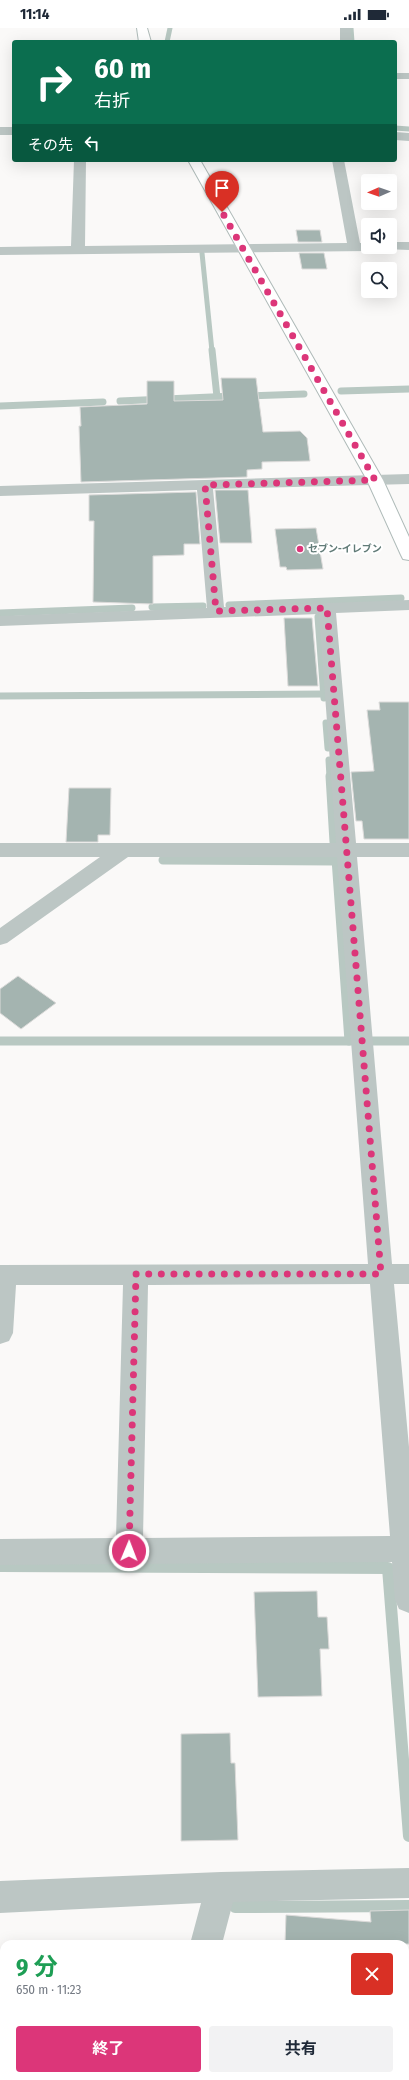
<!DOCTYPE html>
<html lang="ja">
<meta charset="utf-8">
<style>
:root{--surface:#fff;--page:#f2f2f3;--text:#1f2937;--muted:#747a83;--accent:#dc3679}
body{margin:0;font-family:"Fira Sans Condensed","Noto Sans JP",sans-serif;background:var(--page);color:var(--text);height:100vh;display:flex;flex-direction:column;font-size:15px;white-space:nowrap}
*{box-sizing:border-box;margin:0}
p{font-size:13px;color:var(--muted)}
.icon{flex:none;width:22px;height:22px;fill:none;stroke:currentColor;stroke-width:2;stroke-linecap:round;stroke-linejoin:round}
.map{position:relative;flex:1;overflow:hidden}
.side{position:absolute;left:0px;top:1912px;width:409px;height:140px;display:flex;flex-direction:column;background:var(--surface);border-radius:12px 12px 0 0;box-shadow:0 4px 16px #0002}
.side>*{flex:none}
.banner{position:absolute;left:12px;top:12px;width:385px;height:122px;border-radius:4px;box-shadow:0 4px 16px #0002;background:#0b6e4f;color:#fff;overflow:hidden}
.needle{width:26px;rotate:268deg}
.controls{position:absolute;left:361px;top:146px;display:grid;gap:8px}
.controls a{display:grid;place-items:center;width:36px;height:36px;border-radius:4px;background:var(--surface);box-shadow:0 4px 16px #0002;font-size:20px}
.pin{position:absolute;display:grid;place-items:center;width:34px;height:34px;color:#fff;margin:-41px -17px;border-radius:50% 50% 50% 0;rotate:-45deg;box-shadow:0 0 4px #0007}
.pin .icon{rotate:45deg}
.me{position:absolute;width:44px;margin:-22px;rotate:1deg;stroke-linejoin:round;filter:drop-shadow(0 0 3px #0008)}
.turn{display:flex;align-items:center;gap:14px;height:84px;padding:0 16px;font-size:18px}
.turn .icon{width:52px;height:52px;stroke-width:2.5}
.turn b{display:block;font-size:28px;line-height:34px}
.then{display:flex;align-items:center;height:38px;padding:0 16px;background:#0003;gap:8px;font-size:15px}
.round{display:grid;place-items:center;flex:none;width:42px;height:42px;border-radius:4px;background:var(--page)}
.headline{display:flex;align-items:center;justify-content:space-between;height:68px;padding:0 16px}
h1{font-size:24px;font-weight:700;line-height:30px;color:#1e9e55}
.primary-button{display:flex;gap:8px;margin-top:auto;padding:8px 16px}
.primary-button a{flex:1;height:46px;border-radius:4px;background:var(--accent);color:#fff;font-size:16px;font-weight:700;line-height:46px;text-align:center}
.primary-button a+a{background:var(--page);color:var(--text)}
.status{display:flex;justify-content:space-between;align-items:center;height:28px;padding:0 20px;background:var(--surface);direction:ltr}
.status svg{height:11px;fill:currentColor}
.map>svg:first-child{display:block}
</style>
<div class="status"><b>11:14</b><svg viewBox="0 0 49 12"><path d="M0 12V9h3v3zM5 12V6h3v6zM10 12V3h3v9zM15 12V0h3v12zM26 1h20v11H26zM47 4h2v5h-2z"/></svg></div>
<div class="map">
<svg width="409" height="2052" viewBox="0 0 409 2052">
<rect width="100%" height="100%" fill="#faf9f8"/>
<g fill="none" stroke-linecap="round" stroke-linejoin="round">
<g stroke="#b8c8c2" stroke-width="5">
<path d="M351,0L352,14"/>
<path d="M167,14L170,0"/>
<path d="M395,100L409,101"/>
<path d="M202,225L212,323"/>
</g>
<g stroke="#b8c8c2" stroke-width="7">
<path d="M212,322L217,369"/>
<path d="M341,363L409,361"/>
<path d="M247,368L304,366"/>
<path d="M120,373L234,368"/>
<path d="M0,378L103,374"/>
<path d="M229,577L401,570"/>
<path d="M152,579L203,578"/>
<path d="M0,585L132,580"/>
<path d="M318,589L324,670"/>
<path d="M0,668L324,666"/>
<path d="M326,695L328,720"/>
<path d="M329,732L330,749"/>
</g>
<g stroke="#b8c8c2" stroke-width="9">
<path d="M330,748L334,814"/>
<path d="M336,831L349,1013"/>
<path d="M163,832L336,833"/>
<path d="M0,1013H351"/>
<path d="M371,1013H409"/>
</g>
<g stroke="#b8c8c2" stroke-width="12">
<path d="M0,1538L388,1540L409,1808"/>
<path d="M235,1879L409,1878"/>
<path d="M0,2043H4"/>
<path d="M98,2048L145,2052"/>
<path d="M151,2052L152,2048"/>
</g>
</g>
<g fill="#a4b4b0" stroke="#dcdbda">
<path d="M296,202H320L322,214H298Z"/>
<path d="M299,225H324L327,241H302Z"/>
<path d="M221,350H256L263,404L300,403L307,410L310,433L262,434V441L247,442V449L81,454L79,398H81L80,379L147,376V353H174V373L223,372Z"/>
<path d="M215,462H248L252,515H220Z"/>
<path d="M196,464L200,516H184V527L153,528V576L93,574L94,493H89V467Z"/>
<path d="M316,500L323,541L287,542L286,539H280L275,501Z"/>
<path d="M284,590H312L318,658H288Z"/>
<path d="M379,674H409V811H364L362,793H356L351,744L374,743L367,682H380Z"/>
<path d="M69,760H111L110,807H98V814H66Z"/>
<path d="M18,948L56,975L21,1001L0,985V961Z"/>
<path d="M317,1563L318,1589H327L329,1621H320L322,1668L258,1669L254,1564Z"/>
<path d="M230,1705L231,1735H235L238,1812L181,1813V1706Z"/>
<path d="M409,1882V1916H285L286,1887L371,1894L370,1883Z"/>
</g>
<g fill="none" stroke-linecap="round" stroke-linejoin="round">
<g stroke="#afbbb9" stroke-width="2">
<g id="secondary">
<path d="M137,0H147L151,14H139Z"/>
<path d="M188,132H200L383,452L409,509V532L403,531L401,527L367,452Z"/>
</g>
</g>
<g fill="#bcc6c4" fill-rule="evenodd">
<path d="M340,0H350L352,14H340Z"/>
<rect x="395" y="45" width="14" height="6"/>
<rect x="0" y="99" width="14" height="8"/>
<path d="M395,104L409,105V113L395,112Z"/>
<path d="M74,132H86L85,218L347,215L332,132H344L360,215H368V219H375L368,223L0,227V219L71,218Z"/>
<path d="M390,214H409V222L385,221L384,219H390Z"/>
<path d="M409,446V456L213,461L224,579L409,572V582L336,585L356,815H409V829H357L392,1236H409V1256H394L409,1419V1585L399,1581L395,1572L392,1534L0,1537V1511L116,1510L123,1257H16L13,1305L9,1313L0,1316V1237L368,1236L337,829H128L7,915L0,917V900L100,829H0V815H336L319,586L0,598V588L207,580L197,462L0,468V458ZM370,1256L390,1508L143,1510L148,1257Z"/>
<path d="M409,1840V1870L233,1874L222,1916H190L201,1875L0,1885V1853L221,1844Z"/>
<path d="M155,2048H189L188,2052H154Z"/>
</g>
<use href="#secondary" fill="#fff" fill-rule="evenodd"/>
</g>
<g fill="none" stroke-linecap="round" stroke-linejoin="round">
<path stroke="#dc3679" stroke-width="7" stroke-dasharray="0 12.6" d="M129,1523L136,1246H381L327,580L216,583L205,457L375,452L222,184"/>
</g>
<circle fill="#dc3679" stroke="#fff" stroke-width="1.5" cx="300" cy="521" r="4"/>
<g text-anchor="middle" dominant-baseline="central" stroke-width="4" stroke-linejoin="round" paint-order="stroke">
<g font-size="10" font-weight="bold" fill="#617b77" stroke="#fff" text-anchor="start">
<text x="308" y="521">セブン-イレブン</text>
</g>
</g>
</svg>
<div class="controls">
<a><svg class="needle" viewBox="-14 -14 28 28"><path d="M0-13l5 13h-10z" fill="#e53935"/><path d="M0 13l5-13h-10z" fill="#747a83"/></svg></a>
<a><svg class="icon" aria-label="sound" viewBox="0 0 24 24"><path d="M4 9h4l5-4v14l-5-4H4zM17 9q2 3 0 6"/></svg></a>
<a><svg class="icon" aria-label="search" viewBox="0 0 24 24"><circle cx="10" cy="10" r="6"/><path d="M15 15l6 6"/></svg></a>
</div>
<div class="pin" style="left:222px;top:184px;background:#d93025"><svg class="icon" aria-label="arrive" viewBox="0 0 24 24"><path d="M6 21V4h12l-3 4 3 4H6"/></svg></div>
<svg class="me" style="left:129px;top:1523px" viewBox="-20 -20 40 40"><circle r="17" fill="#dc3679" stroke="#fff" stroke-width="3"/><path d="M0-11L8 9 0 5-8 9z" fill="#fff"/></svg>
<div class="banner">
<div class="turn"><svg class="icon" aria-label="right" viewBox="0 0 24 24"><path d="M7 20v-9h11M14 6l5 5-5 5"/></svg><div><b>60 m</b>右折</div></div>
<div class="then">その先<svg class="icon" aria-label="left" viewBox="0 0 24 24"><path d="M17 20v-9H6M10 6l-5 5 5 5"/></svg></div>
</div>
<section class="side">
<div class="headline"><div><h1>9 分</h1><p>650 m · 11:23</p></div><a class="round" style="background:#d93025;color:#fff"><svg class="icon" aria-label="close" viewBox="0 0 24 24"><path d="M6 6l12 12M18 6L6 18"/></svg></a></div>
<div class="primary-button"><a>終了</a><a>共有</a></div>
</section>
</div>
